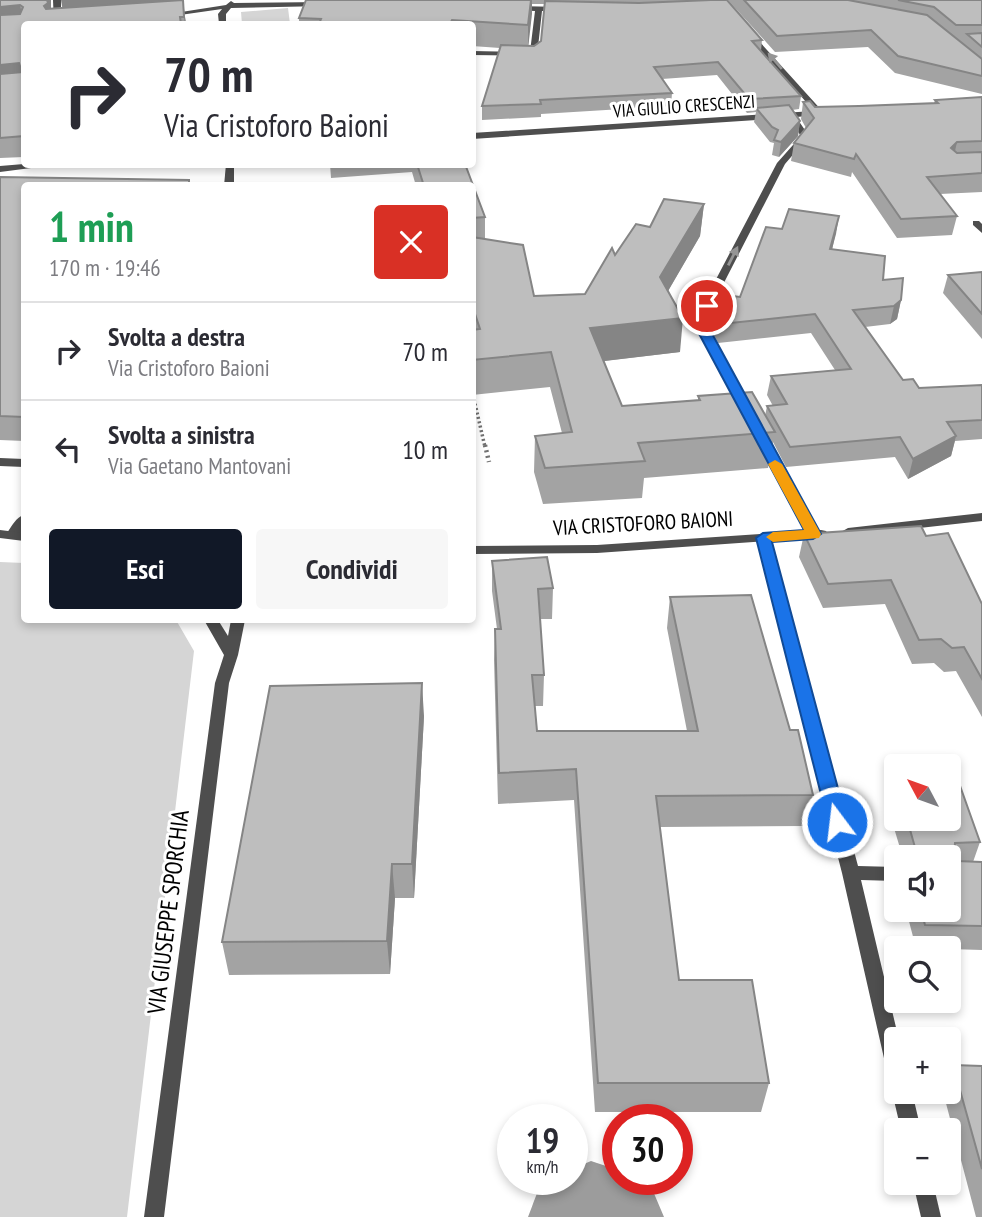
<!DOCTYPE html>
<html lang="it">
<meta charset="utf-8">
<style>
:root{--surface:#fff;--page:#f7f7f7;--text:#2b2b33;--muted:#7c7c81;--line:#e1e1e2;--accent:#111827}
body{margin:0;font-family:"PT Sans Narrow",sans-serif;background:var(--page);color:var(--text);height:100vh;display:flex;flex-direction:column;font-size:26px;white-space:nowrap}
*{box-sizing:border-box;margin:0}
p{font-size:23px;color:var(--muted)}
.icon{flex:none;width:38px;height:38px;fill:none;stroke:currentColor;stroke-width:2;stroke-linecap:round;stroke-linejoin:round}
.map{position:relative;flex:1;overflow:hidden}
.sheet{position:absolute;left:21px;top:182px;width:455px;height:441px;display:flex;flex-direction:column;background:var(--surface);border-radius:7px;box-shadow:0 4px 10px #0003}
.sheet>*{flex:none}
.guide{position:absolute;left:21px;top:21px;width:455px;height:147px;border-radius:7px;box-shadow:0 4px 10px #0003;background:#fff;color:var(--text);overflow:hidden}
.needle{width:46px;rotate:311deg}
.buttons{position:absolute;left:884px;top:754px;display:grid;gap:14px}
.buttons a{display:grid;place-items:center;width:77px;height:77px;border-radius:7px;background:var(--surface);box-shadow:0 4px 10px #0003;font-size:35px}
.speed{position:absolute;left:497px;top:1104px;display:flex;gap:14px;font-size:35px;font-weight:700;text-align:center}
.speed>*{display:grid;place-content:center;width:91px;height:91px;border-radius:50%;background:var(--surface);box-shadow:0 4px 10px #0003;line-height:1}
.speed small{font-size:18px;font-weight:400}
.speed .limit{border:10px solid #d22;background:#fff;color:#111}
.pin{position:absolute;display:grid;place-items:center;width:60px;height:60px;color:#fff;margin:-30px;border:4px solid #fff;border-radius:50%;box-shadow:0 2px 7px #0007}
.me{position:absolute;width:77px;margin:-38px;rotate:345deg;stroke-linejoin:round;filter:drop-shadow(0 0 5px #0008)}
.turn{display:flex;align-items:center;gap:24px;height:147px;padding:0 28px;font-size:32px}
.turn .icon{width:91px;height:91px;stroke-width:2.5}
.turn b{display:block;font-size:49px;line-height:60px}
.round{display:grid;place-items:center;flex:none;width:74px;height:74px;border-radius:7px;background:var(--page)}
.summary{display:flex;align-items:center;justify-content:space-between;height:119px;padding:0 28px}
h1{font-size:42px;font-weight:600;line-height:52px;color:#1e9e55}
.button{display:flex;gap:14px;margin-top:auto;padding:14px 28px}
.button a{flex:1;height:80px;border-radius:7px;background:var(--accent);color:#fff;font-size:28px;font-weight:600;line-height:80px;text-align:center}
.button a+a{background:var(--page);color:var(--text)}
ul{padding:0;list-style:none}
li{display:flex;align-items:center;gap:21px;height:98px;padding:0 28px;border-top:2px solid var(--line)}
li div{flex:1}
li b{display:block;font-size:26px}
li em{font-style:normal}
.map>svg:first-child{display:block}
</style>
<div class="map">
<svg width="982" height="1217" viewBox="0 0 982 1217">
<rect width="100%" height="100%" fill="#fff"/>
<g fill="#d5d5d5">
<path d="M288,8L290,24H242L241,12Z"/>
<path d="M0,562L24,563V620H176L194,651L127,1217H0Z"/>
</g>
<g fill="none" stroke-linecap="round" stroke-linejoin="round">
<path fill="#9c9c9c" fill-rule="evenodd" d="M591,1161L618,1170V1180H640L650,1184L664,1217H528C541,1186 535,1180 572,1180V1169Z"/>
<path stroke="#707070" stroke-width="3.5" stroke-dasharray="2 2.5" stroke-linecap="butt" d="M473,395L485,447"/>
<path stroke="#707070" stroke-width="4.5" stroke-dasharray="2 3.5" stroke-linecap="butt" d="M485,445L489,462"/>
<g fill="#4e4e4e" fill-rule="evenodd">
<path d="M0,458L24,459V467L0,466Z"/>
<path d="M24,515V528L19,536H9L7,533C12,526 16,517 24,515Z"/>
</g>
<g fill="#4e4e4e" fill-rule="evenodd">
<path d="M53,0H61V24H54Z"/>
<path d="M231,1L234,3L324,2L328,4L324,6L231,8L226,14V24H219L218,14L222,9L166,17L162,15L226,5Z"/>
<path d="M516,6L562,7L566,9L562,11H542L537,56L472,55V51L530,52L535,11L513,10Z"/>
<path d="M749,30L824,113L820,115L796,117L809,136L785,164L712,306L708,329L752,410L746,414L740,410L698,329L702,306L777,163L801,136L788,118L472,139V133L814,111L746,34L745,32Z"/>
<path d="M24,164H62L0,172V166Z"/>
<path d="M226,164H234V186H224Z"/>
<path d="M973,221H979L982,224V233L973,225Z"/>
<path d="M762,436L768,440L820,534L818,537H808L806,534L756,440Z"/>
<path d="M763,534L770,538L858,866L896,867V881L861,880L899,1040H896V1076L889,1073L886,1067L842,873L756,538Z"/>
<path d="M204,620H218L228,636L231,620H245L238,655L229,683L164,1217H144L215,683L224,655Z"/>
<path d="M896,1085V1092H912L921,1130H901L892,1092Z"/>
<path d="M913,1183H933L941,1217H921Z"/>
</g>
<g fill="#4e4e4e" fill-rule="evenodd">
<path d="M982,513V521L848,536L841,532L848,528Z"/>
<path d="M0,530L24,533V541L0,538Z"/>
<path d="M821,530L826,531L828,534L826,537L597,553L472,554V546L597,545Z"/>
</g>
</g>
<g fill="#a3a3a3" fill-rule="evenodd">
<path d="M0,0H51V8L185,17L186,24H24V157L0,158Z"/>
<path d="M306,0H727L762,40L761,51L801,96L799,109L792,110L800,121L798,136L779,157L772,155L774,143L770,142L754,122L756,112L747,113L717,75L662,79L672,93L671,106L541,114V117L482,120V106L500,48L472,46V24H299V18ZM532,4H544L541,41L534,46H528Z"/>
<path d="M728,0H982V94L895,73L868,47L775,52Z"/>
<path d="M982,97V192L940,194L957,216L952,235L897,238L852,172L851,177L791,161L794,143L806,128L801,119L803,102L815,107L859,106L934,103L935,100Z"/>
<path d="M330,164H465L485,217V239L534,296L585,294L615,255L650,227L704,204L700,236L668,291L680,352L603,361L622,406L698,401V396L765,416L767,406H773L767,395L771,376L835,370L811,333L718,343L711,329L713,310L740,297L782,229L839,216L832,250L883,280L901,300L897,319L890,324L865,327L903,380L919,388L982,385V439L955,441L951,456L908,479L895,457L786,467L773,442L768,468L644,478L642,498L543,504L534,472L535,436L562,433L550,387L472,395V186H416L412,172L331,178Z"/>
<path d="M0,177L24,186V441L0,440Z"/>
<path d="M982,272V339L943,293L948,275Z"/>
<path d="M804,534L926,536L982,604V717L956,671L944,672L934,663L912,664L885,604L823,608L799,557Z"/>
<path d="M492,561L553,588L552,619H540L544,675L543,706H534L537,731H687L667,628L670,597L790,730L813,795L805,826L660,827L679,980L769,1083L761,1112H595L574,800L498,804L494,660L495,629H497L492,591Z"/>
<path d="M424,716L414,898H395L390,974L229,975L222,942Z"/>
<path d="M896,784V819H948L980,842L973,862H982V950L916,948L906,910H948V858H903L888,808Z"/>
<path d="M953,1065L982,1066V1217H976L943,1092H948V1076Z"/>
</g>
<g fill="#858585">
<path d="M47,0H51V20L44,6Z"/>
<path d="M61,0H180L64,18Z"/>
<path d="M183,0L185,17L186,24H185L184,17Z"/>
<path d="M531,0H532V14L528,49V25Z"/>
<path d="M20,5L24,22L0,25V7Z"/>
<path d="M19,63L24,82L0,84V65Z"/>
<path d="M800,121L798,136L779,157L781,142Z"/>
<path d="M957,142L953,160L951,148Z"/>
<path d="M704,204L700,236L657,310L660,277Z"/>
<path d="M839,216L836,234L827,268L830,249Z"/>
<path d="M901,300L897,319L890,324L894,306Z"/>
<path d="M683,318L680,352L588,363L590,328Z"/>
<path d="M956,436L951,456L908,479L913,459Z"/>
<path d="M422,683L424,716L414,898L412,864Z"/>
<path d="M392,864L395,898L390,974L387,941Z"/>
</g>
<g fill="#bebebe" stroke="#858585" stroke-width="2">
<path d="M0,0H47L48,3L44,6L46,9L183,0L184,17H180L181,24H24V136L0,138V74L22,72L19,63L0,65V15L20,14L23,7L20,5L0,7Z"/>
<path d="M306,0H531L528,25L452,20L450,24H319L321,19L299,18Z"/>
<path d="M711,0H727L762,40L752,41L801,96L749,99L718,62L654,67L672,93L540,100L541,104L482,106L501,45L534,46L541,41L545,1L639,3Z"/>
<path d="M744,0H848L927,15L982,59V76L898,56L871,30L777,36Z"/>
<path d="M898,0H982V25H956L934,7Z"/>
<path d="M982,33V47L967,34Z"/>
<path d="M982,97V141L957,142L951,148L957,153L982,152V173L927,177L957,216L901,219L856,154L854,159L794,143L814,118L803,102L810,101L815,107L859,106L938,103L935,100Z"/>
<path d="M789,105L800,121L781,142L774,140L778,130L772,127L756,108Z"/>
<path d="M417,164H465L485,217L472,218V186H424Z"/>
<path d="M0,177L189,180V186H24V417L0,416Z"/>
<path d="M664,199L704,204L660,277L683,318L590,328L622,406L700,400L698,396L752,392L775,432L638,443L645,461L545,468L535,436L572,432L551,352L472,360V330L480,329L472,305V237L523,245L534,296L585,294L612,248L615,255L636,224L650,227Z"/>
<path d="M789,209L839,216L830,249L885,256L883,280L903,278L901,300L894,306L853,310L903,380L913,379L919,388L982,385V420L947,422L956,436L913,459L900,437L790,447L767,406L787,404L771,376L851,369L815,314L721,324L713,310L717,294L740,297L766,227L782,229Z"/>
<path d="M982,272V314L948,275Z"/>
<path d="M921,526L926,536L948,533L982,604V679L964,647L952,648L941,639L919,640L891,580L828,584L804,534Z"/>
<path d="M547,557L553,588L538,589L544,675H532L537,731H698L670,597L751,595L790,730H798L813,795L656,796L679,980H752L769,1083H598L576,769L499,773L495,629H501L492,561Z"/>
<path d="M422,683L412,864H392L387,941L222,942L270,686Z"/>
<path d="M948,783H959L980,842L955,843L954,858L957,861L982,862V926L925,925L921,910H948V858H918L907,819H948Z"/>
<path d="M953,1065L982,1066V1169Z"/>
</g>
<defs><path id="oneway-solid" d="M-6-.8H1V-3.2L6.5 0L1 3.2V.8H-6Z" transform="scale(1.75)"/></defs>
<g fill="#959595">
<use href="#oneway-solid" transform="translate(775 61) rotate(-131)"/>
<use href="#oneway-solid" transform="translate(733 256) rotate(-63)"/>
</g>
<path fill="#1a73e8" stroke="#114b97" stroke-width="2" d="M707,302L713,306L709,328L821,534L813,539L772,542L847,822L844,827L837,829L831,827L828,822L756,538L763,533L804,530L696,328L701,306Z"/>
<path fill="#f59e0b" d="M775,460L782,464L821,534L819,538L773,542L766,537L773,532L804,530L768,464Z"/>
<g text-anchor="middle" dominant-baseline="central" stroke-width="6" stroke-linejoin="round" paint-order="stroke">
<g font-size="18" fill="#000" stroke="#fff">
<text transform="translate(684 106) rotate(-4)">VIA GIULIO CRESCENZI</text>
</g>
<g font-size="21" fill="#000" stroke="#fff">
<text transform="translate(643 523) rotate(-3)">VIA CRISTOFORO BAIONI</text>
</g>
<g font-size="24" fill="#000" stroke="#fff">
<text transform="translate(168 912) rotate(-83)">VIA GIUSEPPE SPORCHIA</text>
</g>
</g>
</svg>
<div class="buttons">
<a><svg class="needle" viewBox="-14 -14 28 28"><path d="M0-13l5 13h-10z" fill="#e53935"/><path d="M0 13l5-13h-10z" fill="#7c7c81"/></svg></a>
<a><svg class="icon" aria-label="sound" viewBox="0 0 24 24"><path d="M4 9h4l5-4v14l-5-4H4zM17 9q2 3 0 6"/></svg></a>
<a><svg class="icon" aria-label="search" viewBox="0 0 24 24"><circle cx="10" cy="10" r="6"/><path d="M15 15l6 6"/></svg></a>
<a>+</a>
<a>−</a>
</div>
<div class="speed"><div>19<small>km/h</small></div><div class="limit">30</div></div>
<div class="pin" style="left:707px;top:306px;background:#d93025"><svg class="icon" aria-label="arrive" viewBox="0 0 24 24"><path d="M6 21V4h12l-3 4 3 4H6"/></svg></div>
<svg class="me" style="left:837px;top:822px" viewBox="-20 -20 40 40"><circle r="17" fill="#1a73e8" stroke="#fff" stroke-width="3"/><path d="M0-11L8 9 0 5-8 9z" fill="#fff"/></svg>
<div class="guide">
<div class="turn"><svg class="icon" aria-label="right" viewBox="0 0 24 24"><path d="M7 20v-9h11M14 6l5 5-5 5"/></svg><div><b>70 m</b>Via Cristoforo Baioni</div></div>
</div>
<section class="sheet">
<div class="summary"><div><h1>1 min</h1><p>170 m · 19:46</p></div><a class="round" style="background:#d93025;color:#fff"><svg class="icon" aria-label="close" viewBox="0 0 24 24"><path d="M6 6l12 12M18 6L6 18"/></svg></a></div>
<ul>
<li><svg class="icon" aria-label="right" viewBox="0 0 24 24"><path d="M7 20v-9h11M14 6l5 5-5 5"/></svg><div><b>Svolta a destra</b><p>Via Cristoforo Baioni</p></div><em>70 m</em></li>
<li><svg class="icon" aria-label="left" viewBox="0 0 24 24"><path d="M17 20v-9H6M10 6l-5 5 5 5"/></svg><div><b>Svolta a sinistra</b><p>Via Gaetano Mantovani</p></div><em>10 m</em></li>
</ul>
<div class="button"><a>Esci</a><a>Condividi</a></div>
</section>
</div>
